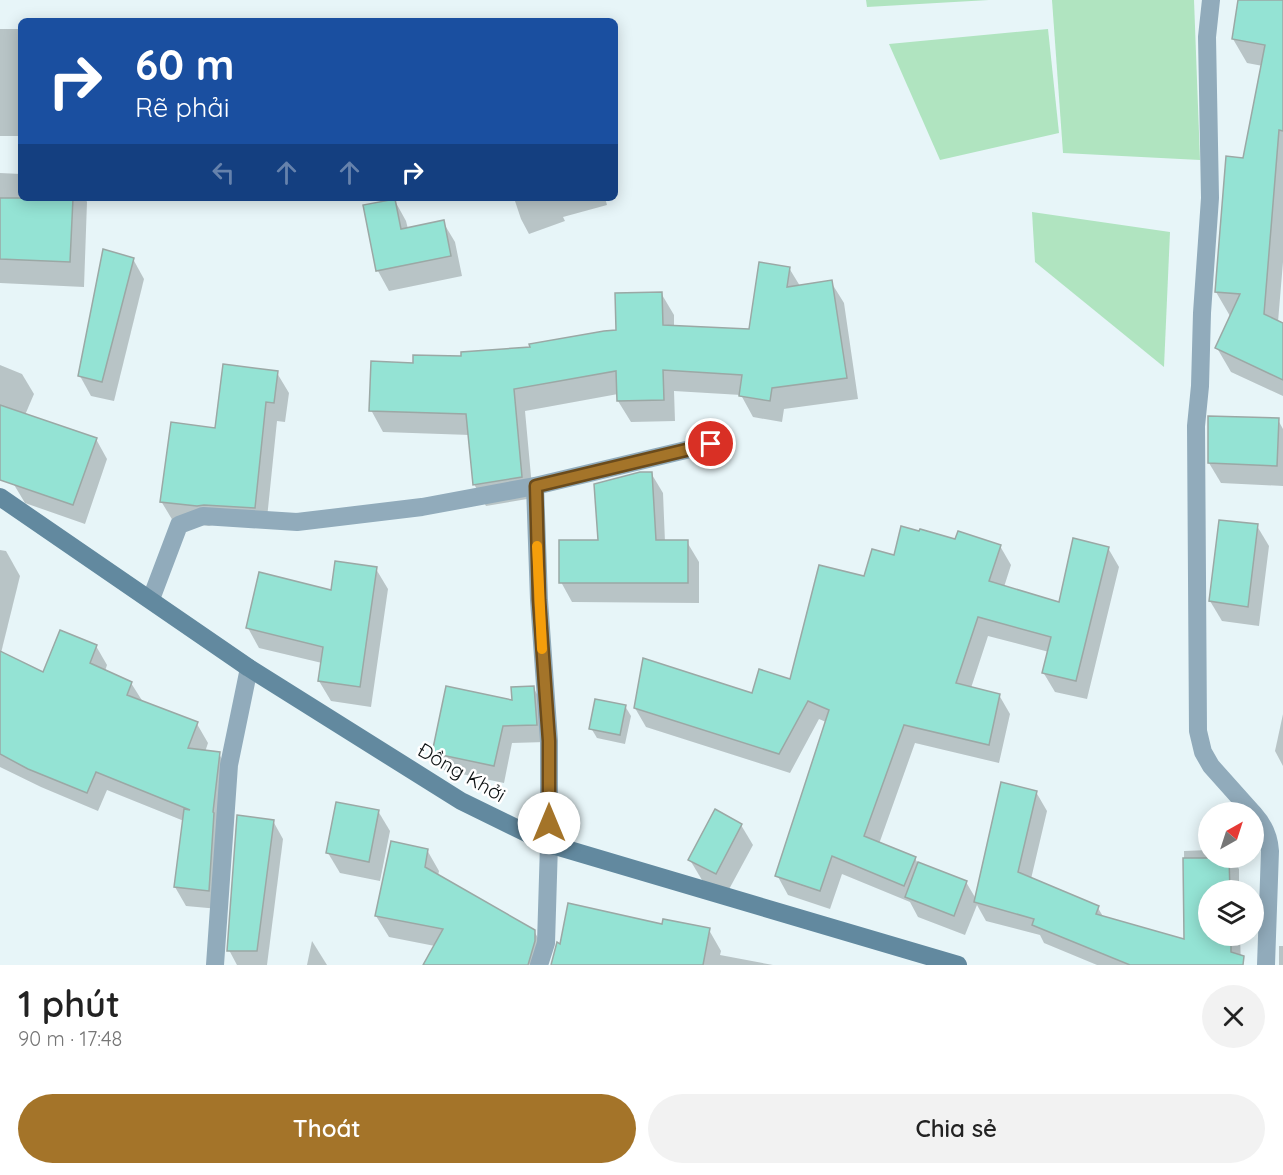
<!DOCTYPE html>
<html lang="vi">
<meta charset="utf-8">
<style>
:root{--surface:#fff;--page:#f2f2f2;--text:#222;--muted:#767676;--accent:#a47429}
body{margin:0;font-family:Quicksand,sans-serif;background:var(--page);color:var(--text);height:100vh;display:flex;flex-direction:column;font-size:22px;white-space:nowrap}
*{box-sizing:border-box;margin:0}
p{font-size:20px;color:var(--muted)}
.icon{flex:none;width:33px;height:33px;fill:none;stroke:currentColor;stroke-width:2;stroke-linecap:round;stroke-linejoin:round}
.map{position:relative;height:965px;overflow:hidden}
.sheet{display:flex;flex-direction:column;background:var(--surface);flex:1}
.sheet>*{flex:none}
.banner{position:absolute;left:18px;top:18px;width:600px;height:183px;border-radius:9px;box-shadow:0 3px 15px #0003;background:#1a4fa0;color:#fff;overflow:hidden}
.needle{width:39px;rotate:39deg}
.tools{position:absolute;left:1198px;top:802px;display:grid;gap:12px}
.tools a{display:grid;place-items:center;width:66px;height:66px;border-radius:50%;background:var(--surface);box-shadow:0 3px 15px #0003;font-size:30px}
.pin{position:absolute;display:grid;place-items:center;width:51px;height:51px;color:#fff;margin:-26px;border:3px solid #fff;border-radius:50%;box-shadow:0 2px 6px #0007}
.me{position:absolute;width:66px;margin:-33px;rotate:0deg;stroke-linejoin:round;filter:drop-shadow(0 0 4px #0008)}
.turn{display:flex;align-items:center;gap:21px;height:126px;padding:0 18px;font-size:27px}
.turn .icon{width:78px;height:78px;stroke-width:2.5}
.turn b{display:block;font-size:42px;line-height:51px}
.lanes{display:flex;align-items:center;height:57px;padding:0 18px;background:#0003;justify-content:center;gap:30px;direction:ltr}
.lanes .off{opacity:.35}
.round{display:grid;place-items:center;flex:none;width:63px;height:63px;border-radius:32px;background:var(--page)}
.summary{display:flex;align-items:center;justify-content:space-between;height:102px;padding:0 18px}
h1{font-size:36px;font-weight:600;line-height:45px}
.action{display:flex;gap:12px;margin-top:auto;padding:12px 18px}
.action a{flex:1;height:69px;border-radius:36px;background:var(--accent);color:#fff;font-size:24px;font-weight:600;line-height:69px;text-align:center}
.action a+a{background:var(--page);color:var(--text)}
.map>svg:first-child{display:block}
</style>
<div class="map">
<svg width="1283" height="965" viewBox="0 0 1283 965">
<rect width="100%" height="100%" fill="#e7f5f8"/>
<g fill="#b0e4c0">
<path d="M866,0H989L867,7Z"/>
<path d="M1052,0H1194L1200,160L1063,153Z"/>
<path d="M1048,29L1059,133L940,160L889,44Z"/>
<path d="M1032,212L1170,232L1164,367L1035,262Z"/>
</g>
<g fill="#0003">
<path d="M1239,0H1283V262L1278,322L1283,324V396L1231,372L1217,348L1232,316H1230L1216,292L1263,66L1247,63L1233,39Z"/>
<rect x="0" y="29" width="21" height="107"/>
<path d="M0,173L21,174V198H85L87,202L84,287L0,283Z"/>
<path d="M514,198H605L607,205L563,217L565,221L529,234L521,219Z"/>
<path d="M395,201L406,221L408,229L443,222L455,242L462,276L389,291L378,271L365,206Z"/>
<path d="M133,259L144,279L114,401L91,396L80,376Z"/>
<path d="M789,268L800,286L831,282L844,303L858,399L784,409L782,422L753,417L741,395L674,391L675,421L631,422L618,401V394L525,411L533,498L486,506L474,484L470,435L383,432L371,410L414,365L531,348L618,332L661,293L674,315V327L750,330Z"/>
<path d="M0,365L22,374L34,394L25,415L96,439L107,459L85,524L25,503L13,483L0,473Z"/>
<path d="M277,373L289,393L285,422L277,421L266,528L216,524L209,526L173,521L161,501Z"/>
<path d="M1278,420L1283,429V486L1221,483L1209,463Z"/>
<path d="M651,473L663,493L665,542H687L699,562V603L572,602L561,582L599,542Z"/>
<path d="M1257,526L1269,546L1259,626L1222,621L1210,601Z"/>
<path d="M956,541L1000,546L1011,565L1004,587L1060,603L1108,548L1119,567L1087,699L1055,692L1043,672L1049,652L988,636L971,688L999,695L1010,714L999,763L915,743L879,844L915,858L918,864L966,882L976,899L1036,792L1047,811L1031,879L1098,908L1104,918L1185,941L1184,851L1209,850V858H1232L1239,869V891H1209V936H1240L1241,965H1097L1044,943L1040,935L986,921L977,905L965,935L918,917L910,902L842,874L830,909L788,895L777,875L826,722L819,719L790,773L646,727L635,708L753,694L791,681L865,578L895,557Z"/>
<path d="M0,550L6,551L20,576L0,657Z"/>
<path d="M376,569L388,589L371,707L331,701L319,681L322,663L259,648L248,628L332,591Z"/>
<path d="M96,646L107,665L105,671L131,683L143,702L197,724L208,743L205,752L219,754L230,773L219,909L186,906L175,887L184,821L107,790L98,811L41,787L0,767V680L44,674Z"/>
<path d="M533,687L543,705L546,742L512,743L504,783L443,770L433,752L514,702Z"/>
<path d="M625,706L631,716L625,744L597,738L591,728Z"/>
<path d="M1283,714V766L1275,751Z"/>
<path d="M378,811L390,831L380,881L340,873L328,853Z"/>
<path d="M273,821L283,839L267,965H237L229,950Z"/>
<path d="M741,825L753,845L727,893L702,880L690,860Z"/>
<path d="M427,850L439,871L438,876L534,931L546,952V965H433L435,946L389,937L376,916Z"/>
<path d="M663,926L709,930L721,951L720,955L773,965H552Z"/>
<path d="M312,941L327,965H307Z"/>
<rect x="1279" y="946" width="4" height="19"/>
</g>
<g fill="#94e3d4" stroke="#9ba8a5" stroke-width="1.5">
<path d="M1238,0H1283V131L1279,130L1264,314L1283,323V380L1215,348L1240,294L1215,292L1226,156L1243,158L1265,45L1232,39Z"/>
<path d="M0,198H73L70,262L0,259Z"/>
<path d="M395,199L401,229L444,220L451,256L376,271L363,205Z"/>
<path d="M103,249L134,258L102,382L78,376Z"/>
<path d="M759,262L790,267L787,287L832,280L847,378L772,388L770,401L739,396L742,375L663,370L664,400L617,401L616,371L514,389L522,477L473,485L466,414L369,411L371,361L413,363V355L461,356V352L530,347L529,344L604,331L616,330L615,293L662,292L663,325L749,329Z"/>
<path d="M223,364L278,371L274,403L266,402L255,508L204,505L197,506L160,502L171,422L215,428Z"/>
<path d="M0,405L97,438L73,505L0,480Z"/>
<path d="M1208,416L1279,418L1277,466L1208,463Z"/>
<path d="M640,472H652L656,540H688V583H559V540H598L594,484Z"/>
<path d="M1219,520L1258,524L1248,607L1209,601Z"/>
<path d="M901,526L919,531L920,529L955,539L958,531L1001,545L989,581L1059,602L1073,538L1109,547L1076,681L1042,673L1051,637L978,617L956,683L1000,694L989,745L904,725L864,836L916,857L904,886L832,856L820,891L775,876L829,710L808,701L779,754L634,708L643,658L752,693L759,669L790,679L819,565L864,576L872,549L894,555Z"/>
<path d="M335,561L377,567L360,687L318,681L323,647L246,628L259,572L331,590Z"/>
<path d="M60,630L97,645L90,663L132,682L127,695L198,722L188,748L220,752L213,812L214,813L209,891L174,887L184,809L190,810L96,772L87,793L28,769L0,754V651L43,672Z"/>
<path d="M446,686L512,700L511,687L534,686L537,725L503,726L494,766L432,753Z"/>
<path d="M595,699L626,705L620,735L589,729Z"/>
<path d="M1001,782L1037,791L1018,872L1099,906L1096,914L1184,939L1183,858H1229L1230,891H1209V936H1231V952L1244,956L1243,965H1130L1032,925L1034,919L974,902Z"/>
<path d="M336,802L379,810L369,862L326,853Z"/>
<path d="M715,809L742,824L716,874L688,860Z"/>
<path d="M237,815L274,820L257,951H227Z"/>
<path d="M391,841L428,849L425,867L535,930V941L528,965H423L443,929L375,916Z"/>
<path d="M918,862L967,881L954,916L905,897Z"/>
<path d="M568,903L662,924L663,919L710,928L703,965H551L557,942L560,944Z"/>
</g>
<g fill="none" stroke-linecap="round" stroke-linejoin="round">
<path stroke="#91abbb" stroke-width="18" d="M539,965L546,943L549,844"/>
<g stroke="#91abbb" stroke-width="18">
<path d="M1211,0L1207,37L1210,198L1202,313L1200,386L1196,426L1198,731L1203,752L1211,766L1253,813"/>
<path d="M535,486L539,600L549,741V844"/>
<path d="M151,599L179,525L203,516L297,522L422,507L535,486L711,444"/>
<path d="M1254,814C1264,825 1269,836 1270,851L1266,965"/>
<path d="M215,965L229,765L249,668"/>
</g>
<path stroke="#62899f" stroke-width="18" d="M0,497L249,668L461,801L549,844L958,965"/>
</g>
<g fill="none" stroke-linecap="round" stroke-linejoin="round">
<g stroke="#6b4b1b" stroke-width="15">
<path id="route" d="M549,823V741L539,600L536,486L711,444"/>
</g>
<use href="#route" stroke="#a47429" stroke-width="10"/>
<path stroke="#f59e0b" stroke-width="10" d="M537,546L542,649"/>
</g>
<g text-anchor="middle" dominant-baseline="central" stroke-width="5" stroke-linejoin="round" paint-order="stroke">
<g font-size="20" fill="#0e1314" stroke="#fff">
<text transform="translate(462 772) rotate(30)">Đồng Khởi</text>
</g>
</g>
</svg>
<div class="tools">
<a><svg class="needle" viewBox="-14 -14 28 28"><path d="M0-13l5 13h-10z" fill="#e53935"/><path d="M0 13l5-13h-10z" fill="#767676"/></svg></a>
<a><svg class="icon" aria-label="layers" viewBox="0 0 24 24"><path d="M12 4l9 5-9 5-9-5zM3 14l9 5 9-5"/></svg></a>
</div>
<div class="pin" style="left:711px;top:444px;background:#d93025"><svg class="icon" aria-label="arrive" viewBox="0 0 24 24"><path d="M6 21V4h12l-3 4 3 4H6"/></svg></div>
<svg class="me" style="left:549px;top:823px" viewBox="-20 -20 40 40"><circle r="19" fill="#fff"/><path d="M0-13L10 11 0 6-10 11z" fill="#a47429"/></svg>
<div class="banner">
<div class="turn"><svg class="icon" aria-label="right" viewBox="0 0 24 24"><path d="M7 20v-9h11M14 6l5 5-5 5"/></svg><div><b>60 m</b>Rẽ phải</div></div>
<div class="lanes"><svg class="icon off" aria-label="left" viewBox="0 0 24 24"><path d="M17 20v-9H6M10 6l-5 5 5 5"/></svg><svg class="icon off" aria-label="ahead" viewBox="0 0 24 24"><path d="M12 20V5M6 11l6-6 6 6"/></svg><svg class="icon off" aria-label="ahead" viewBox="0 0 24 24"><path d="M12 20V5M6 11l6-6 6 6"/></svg><svg class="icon" aria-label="right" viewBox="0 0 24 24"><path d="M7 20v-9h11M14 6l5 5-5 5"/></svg></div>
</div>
</div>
<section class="sheet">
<div class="summary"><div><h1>1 phút</h1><p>90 m · 17:48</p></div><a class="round"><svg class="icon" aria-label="close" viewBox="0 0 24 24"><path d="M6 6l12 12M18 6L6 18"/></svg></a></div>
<div class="action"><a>Thoát</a><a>Chia sẻ</a></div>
</section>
